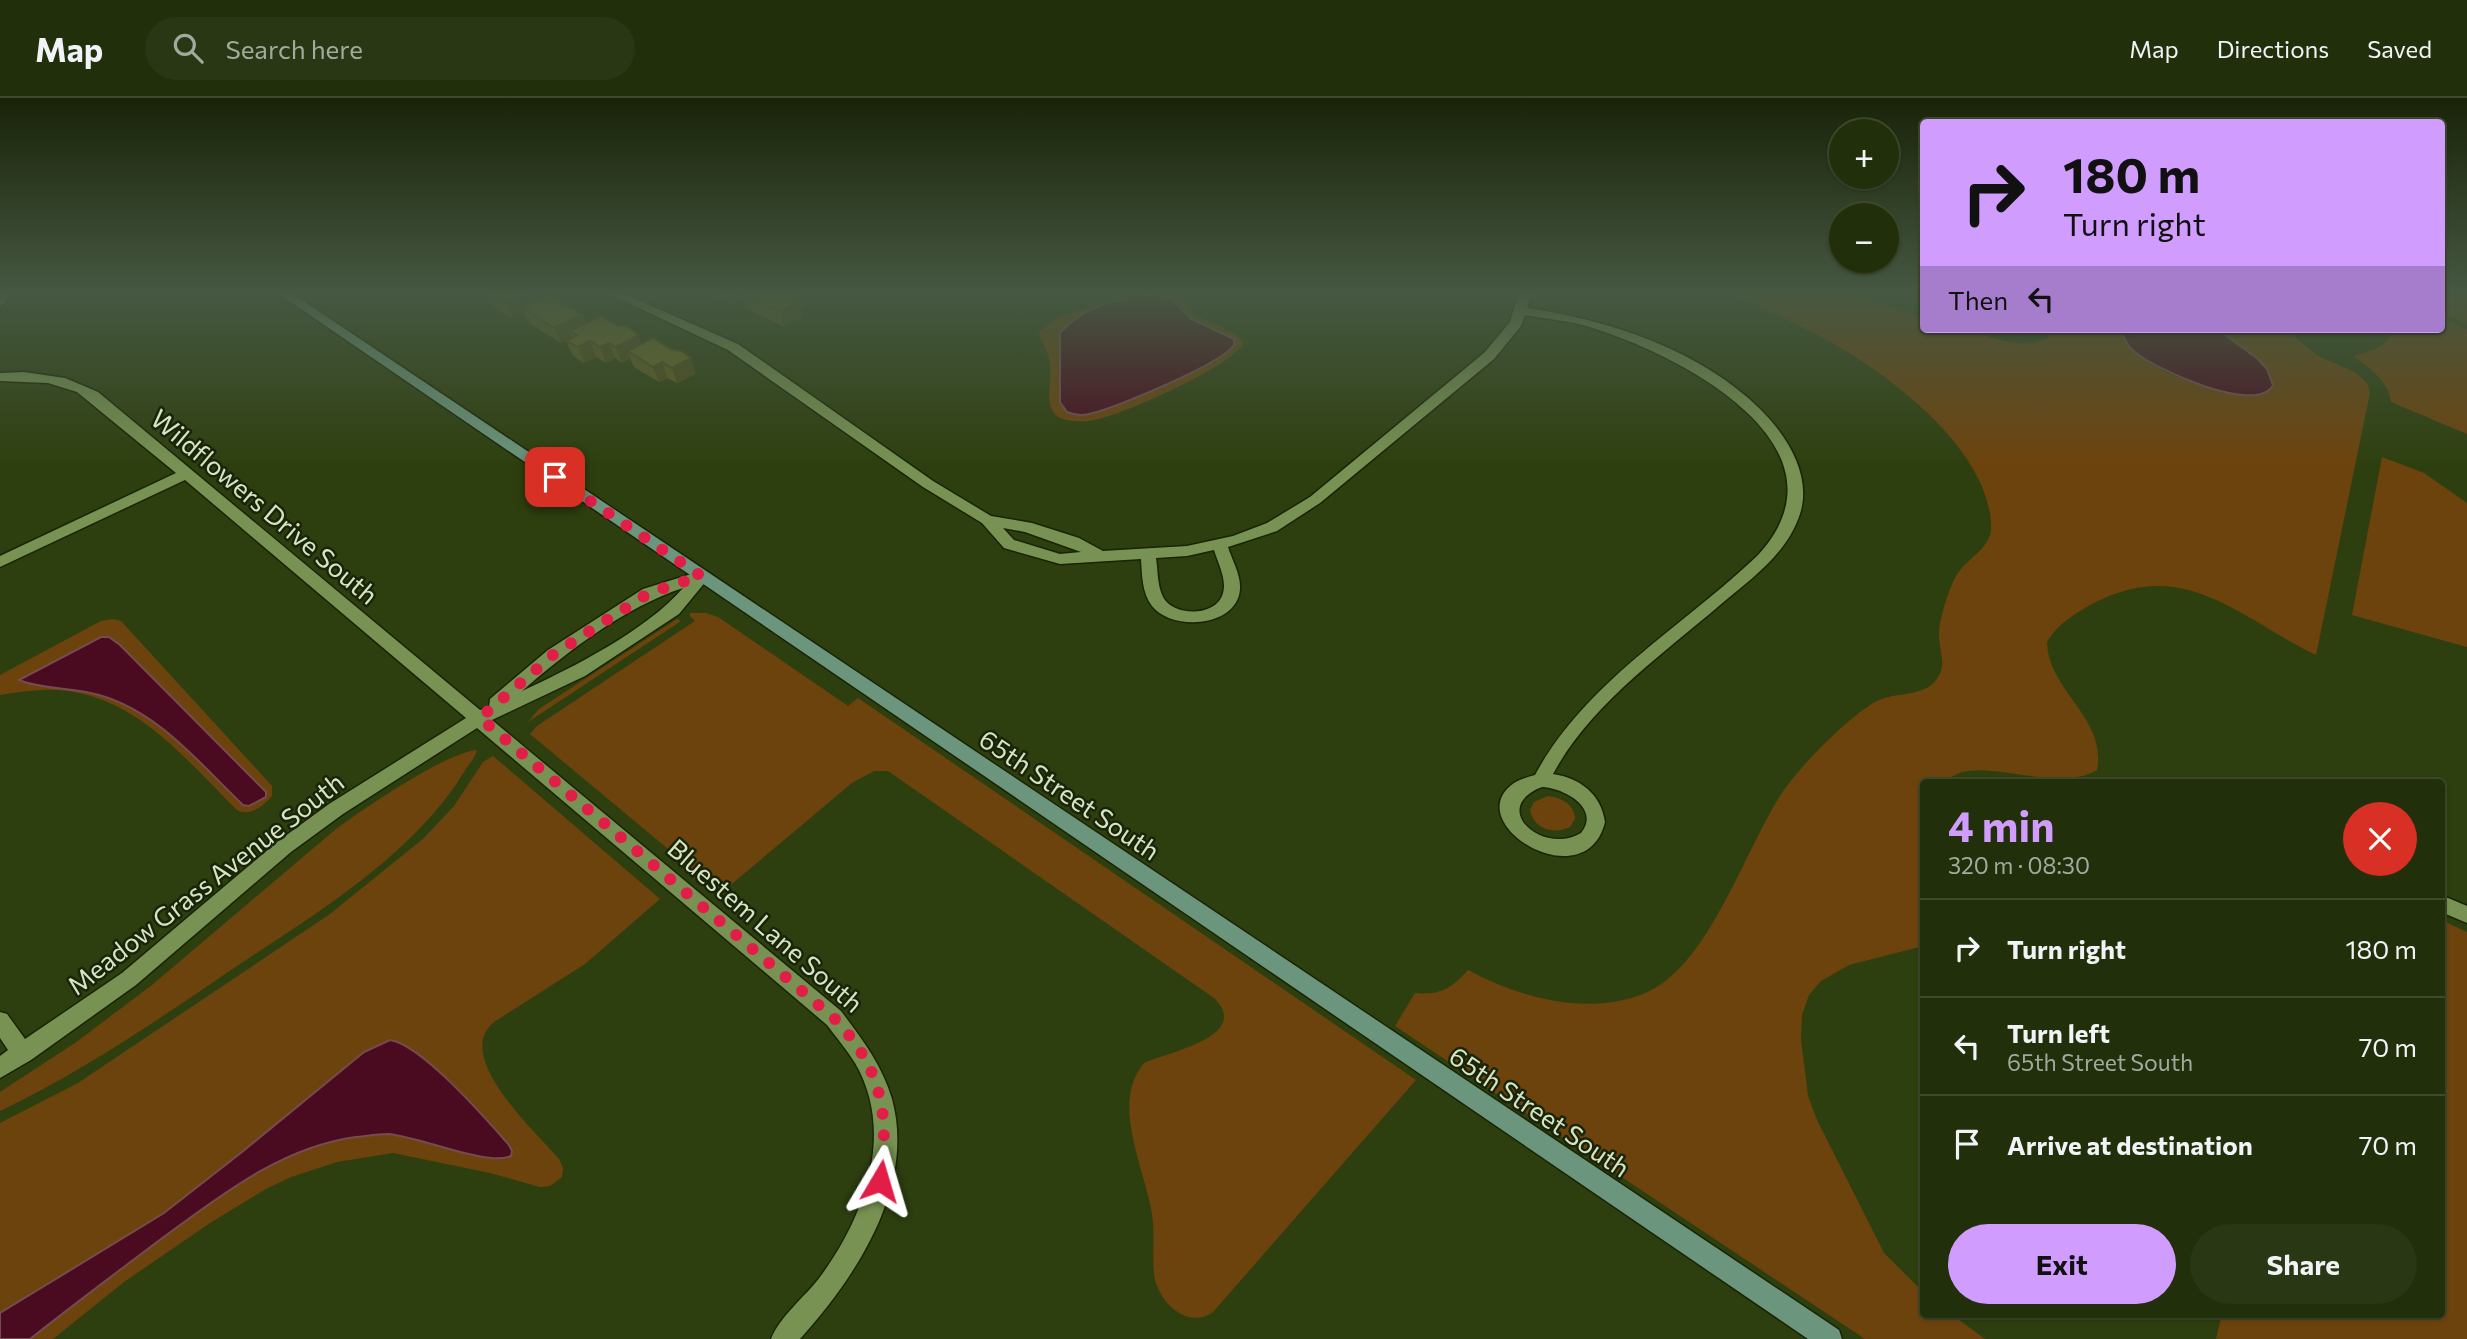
<!DOCTYPE html>
<meta charset="utf-8">
<style>
:root{--surface:#222f0b;--page:#2a3714;--text:#f1f3f6;--muted:#a2a99d;--line:#3f4a2c;--accent:#d09dff}
body{margin:0;font-family:Commissioner,sans-serif;background:var(--page);color:var(--text);height:100vh;display:flex;flex-direction:column;font-size:26px;white-space:nowrap}
*{box-sizing:border-box;margin:0}
p{font-size:23px;color:var(--muted)}
.icon{flex:none;width:38px;height:38px;fill:none;stroke:currentColor;stroke-width:2;stroke-linecap:round;stroke-linejoin:round}
.map{position:relative;flex:1;overflow:hidden}
.details{position:absolute;left:1920px;top:681px;width:525px;height:539px;display:flex;flex-direction:column;background:var(--surface);border-radius:7px;box-shadow:0 2px 5px #0004,0 0 0 2px var(--line)}
.details>*{flex:none}
.hud{position:absolute;left:1920px;top:21px;width:525px;height:214px;border-radius:7px;box-shadow:0 2px 5px #0004,0 0 0 2px var(--line);background:#d09dff;color:#111;overflow:hidden}
.controls{position:absolute;left:1829px;top:21px;display:grid;gap:14px}
.controls a{display:grid;place-items:center;width:70px;height:70px;border-radius:50%;background:var(--surface);box-shadow:0 2px 5px #0004,0 0 0 2px var(--line);font-size:35px}
.pin{position:absolute;display:grid;place-items:center;width:60px;height:60px;color:#fff;margin:-30px;border-radius:14px;box-shadow:0 4px 10px #0006}
.me{position:absolute;width:77px;margin:-38px;rotate:7deg;stroke-linejoin:round;filter:drop-shadow(0 0 5px #0008)}
.turn{display:flex;align-items:center;gap:24px;height:147px;padding:0 28px;font-size:32px}
.turn .icon{width:91px;height:91px;stroke-width:2.5}
.turn b{display:block;font-size:49px;line-height:60px}
.then{display:flex;align-items:center;height:66px;padding:0 28px;background:#0003;gap:14px;font-size:26px}
.round{display:grid;place-items:center;flex:none;width:74px;height:74px;border-radius:37px;background:var(--page)}
.headline{display:flex;align-items:center;justify-content:space-between;height:119px;padding:0 28px}
h1{font-size:42px;font-weight:700;line-height:52px;color:var(--accent)}
.primary-button{display:flex;gap:14px;margin-top:auto;padding:14px 28px}
.primary-button a{flex:1;height:80px;border-radius:42px;background:var(--accent);color:#111;font-size:28px;font-weight:700;line-height:80px;text-align:center}
.primary-button a+a{background:var(--page);color:var(--text)}
ul{padding:0;list-style:none}
li{display:flex;align-items:center;gap:21px;height:98px;padding:0 28px;border-top:2px solid var(--line)}
li div{flex:1}
li b{display:block;font-size:26px}
li em{font-style:normal}
header{display:flex;align-items:center;gap:42px;box-sizing:border-box;height:98px;padding:0 35px;background:var(--surface);border-bottom:2px solid var(--line)}
header strong{font-size:33px}
nav{display:flex;gap:38px;margin-inline-start:auto;font-size:24px}
.search{width:490px;height:63px;background:var(--page);display:flex;align-items:center;gap:18px;box-sizing:border-box;padding:0 24px;border-radius:38px;color:var(--muted);font-size:26px}
.map>svg:first-child{display:block}
</style>
<header>
<strong>Map</strong>
<div class="search"><svg class="icon" aria-label="search" viewBox="0 0 24 24"><circle cx="10" cy="10" r="6"/><path d="M15 15l6 6"/></svg>Search here</div>
<nav><a>Map</a><a>Directions</a><a>Saved</a></nav>
</header>
<div class="map">
<svg width="2467" height="1241" viewBox="0 0 2467 1241">
<rect width="100%" height="100%" fill="#2e3f0f"/>
<g fill="#6d430d" fill-rule="evenodd">
<path d="M1140,194L1177,195L1195,217L1234,235L1243,243V247C1225,271 1120,319 1089,323C1079,324 1061,324 1054,315C1045,304 1052,281 1050,267C1049,256 1044,247 1039,237L1040,233L1059,219ZM1149,197L1176,204L1191,221L1229,238L1234,247L1223,258L1060,304L1062,274L1059,238C1085,210 1112,202 1149,197Z"/>
<path d="M1727,194H1852L1923,219V231C1934,231 1946,230 1957,231C1983,234 2037,262 2055,231H2121C2137,272 2187,283 2225,293L2258,261L2217,231H2286L2318,258L2355,274L2367,285L2370,295L2316,557C2239,520 2186,459 2096,504C2077,514 2057,526 2047,544C2048,593 2107,620 2097,672C2054,698 1972,652 1946,684H1923V848L1849,867L1821,883L1809,897L1802,917L1801,942L1808,998L1817,1022L1884,1155L1923,1194V1216H1951L1985,1241H1865L1395,928L1415,895C1440,898 1452,890 1468,872C1520,900 1586,918 1643,896C1709,871 1745,749 1784,692C1803,665 1848,619 1877,603C1894,594 1924,599 1936,582C1948,567 1939,554 1939,537C1939,525 1944,508 1948,497C1951,488 1955,478 1961,471C1971,459 1992,447 1991,429C1991,361 1910,294 1857,260C1817,233 1770,215 1727,194Z"/>
<path d="M2441,194H2467V226L2441,215Z"/>
<path d="M2441,220L2467,231V336L2391,304C2388,282 2370,271 2354,258C2370,253 2389,249 2393,231H2441Z"/>
<path d="M2382,359L2424,375L2467,405V549L2352,517Z"/>
<path d="M690,515H706L718,519L848,608L858,600L1416,982L1213,1214C1187,1233 1156,1202 1154,1175C1152,1155 1155,1136 1152,1116C1145,1070 1110,1006 1144,965C1168,954 1253,938 1214,900L888,673H874L852,685L721,795L530,636L537,628L695,523L690,518Z"/>
<path d="M113,521L121,523L272,688V698C263,708 251,719 237,712C185,661 137,598 59,592C40,591 19,594 0,597V577L101,523ZM120,547L243,707C215,679 184,643 152,621C115,595 68,589 24,584Z"/>
<path d="M677,521L681,523L528,624L539,611Z"/>
<path d="M477,652C475,660 468,667 464,674C412,759 312,818 231,872C156,923 82,974 0,1013V994L75,945L152,887L336,731C365,710 445,655 477,652Z"/>
<path d="M493,658L660,801L585,866L494,924C452,958 535,1033 559,1061L563,1070L562,1079L550,1088L540,1089L490,1075L393,1055L337,1064L291,1079L264,1092L210,1125L124,1184L53,1241H0V1025L78,985L330,816L424,740L454,708L483,664Z"/>
<path d="M1548,698C1562,700 1574,706 1575,721L1570,729C1553,737 1534,731 1530,712L1534,704Z"/>
<path d="M2441,822L2467,834V1241H2216L2222,1216H2441Z"/>
</g>
<g fill="#4a0a1f" stroke="#744c50" stroke-width="2">
<path d="M1149,196L1171,201L1191,221L1234,241V247C1223,265 1118,309 1093,315C1084,318 1076,318 1067,314L1060,304V235C1082,209 1117,201 1149,196Z"/>
<path d="M2121,231H2217L2258,261L2267,271L2273,287C2257,318 2154,271 2135,254C2127,248 2124,240 2121,231Z"/>
<path d="M101,539H109L120,547L266,694V699L249,708L243,707C199,665 159,614 99,597C75,590 40,591 19,582Z"/>
<path d="M390,942C422,947 486,1021 509,1047L512,1053L511,1058C489,1069 418,1038 388,1036C377,1036 366,1038 356,1039C281,1049 220,1098 161,1141C117,1174 73,1207 30,1241H0V1215L164,1115L242,1054L364,954Z"/>
</g>
<g fill="none" stroke-linecap="round" stroke-linejoin="round">
<g stroke="#182404" stroke-width="3">
<g id="street">
<path d="M0,194L6,198V204L0,208Z"/>
<path d="M605,194H620L738,246L933,383L991,418L1032,425L1079,440L1103,453L1187,448L1233,438L1267,425L1310,399L1484,255L1510,224L1519,194H1531L1527,210C1609,222 1701,252 1761,312C1788,339 1812,378 1800,416C1787,456 1751,481 1720,507C1662,557 1591,606 1553,676C1580,680 1601,696 1605,724C1586,803 1457,725 1514,685C1520,681 1528,679 1535,677C1586,583 1683,529 1758,457C1858,348 1679,257 1593,230C1571,223 1547,221 1525,217L1521,228L1494,261L1320,405L1277,433L1228,449C1232,462 1241,477 1240,491C1238,529 1172,534 1152,508C1142,495 1142,477 1141,461L1060,466L1004,450L982,425L923,389L728,252ZM1003,430L1025,434L1081,454L1060,456L1014,442ZM1214,452C1218,465 1227,482 1223,495C1217,519 1173,519 1163,499C1157,487 1158,472 1156,460L1187,458ZM1542,689C1564,690 1601,710 1581,735C1543,758 1488,710 1542,689Z"/>
<path d="M24,274L65,280L98,294L480,612L489,609L490,601L548,552L643,491L701,473L707,474L709,478L707,482L679,516L585,578L492,622L841,913C862,941 882,967 892,1001C916,1089 855,1180 800,1241H771C780,1218 805,1199 820,1179C864,1120 896,1035 855,965C847,952 836,939 827,927L477,630L343,716L291,754L136,887L31,962L0,980V958L8,952L0,940V914L7,916L25,941L122,875L277,744L329,706L466,620L185,382L0,469V458L176,375L77,294L48,285L0,283V275ZM683,490C647,532 572,570 522,593C568,553 625,509 683,490Z"/>
<path d="M2441,797L2467,808V825L2441,814Z"/>
</g>
</g>
<g stroke="#182404" stroke-width="3">
<path id="secondary" d="M276,194H290L1839,1232L1842,1241H1808Z"/>
</g>
<use href="#street" fill="#789253" fill-rule="evenodd"/>
<use href="#secondary" fill="#6c957d" fill-rule="evenodd"/>
</g>
<g fill="#5f5c1c">
<path d="M485,194H536L539,202L582,217L586,225L642,246L696,276L677,285L667,280L659,284L634,269L630,260L622,265L615,260L606,265L596,259L584,265L573,258L566,243L571,240L561,245L529,225L524,214L512,220L492,208Z"/>
<path d="M715,194H800L804,209L801,211L803,218L784,229L746,210L744,201L733,207L716,198Z"/>
</g>
<g fill="#4d4b17">
<path d="M529,194H536L541,206L522,209L524,214L512,220L505,205Z"/>
<path d="M728,194H752H742L744,201L733,207Z"/>
<path d="M800,194L804,209L801,211L803,218L784,229L780,213L791,199Z"/>
<path d="M582,217L588,232L570,233L572,240L561,245L554,230Z"/>
<path d="M639,237L644,253H628L630,260L622,265L616,249Z"/>
<path d="M590,243L596,259L584,265L578,249Z"/>
<path d="M609,245L615,260L606,265L600,249Z"/>
<path d="M691,260L696,276L677,285L672,270Z"/>
<path d="M662,264L667,280L659,284L653,269Z"/>
</g>
<g fill="#6e6b21" stroke="#4d4b17" stroke-width="2">
<path d="M486,194H529L505,205Z"/>
<path d="M742,194H800L791,199L799,203L780,213Z"/>
<path d="M551,196L582,217L554,230L522,209Z"/>
<path d="M601,218L618,228H626L639,237L616,249L609,245L600,249L590,243L578,249L566,243L577,237L570,233Z"/>
<path d="M653,240L672,252L681,253L691,260L672,270L662,264L653,269L628,253Z"/>
</g>
<linearGradient id="sky" x2="0" y2="1"><stop stop-color="#192308"/><stop offset="0.53" stop-color="#465842"/><stop offset="1" stop-color="#465842" stop-opacity="0"/></linearGradient>
<rect width="2467" height="367" fill="url(#sky)"/>
<g fill="none" stroke-linecap="round" stroke-linejoin="round">
<path stroke="#e11d48" stroke-width="12" stroke-dasharray="0 21.6" d="M555,379L701,478L649,495L554,556L480,620L834,920C882,970 890,1016 880,1083"/>
</g>
<g text-anchor="middle" dominant-baseline="central" stroke-width="5" stroke-linejoin="round" paint-order="stroke">
<g font-size="26" fill="#d6e5c4" stroke="#1a2409">
<text transform="translate(265 408) rotate(40)">Wildflowers Drive South</text>
<text transform="translate(1070 696) rotate(34)">65th Street South</text>
<text transform="translate(205 785) rotate(-38)">Meadow Grass Avenue South</text>
<text transform="translate(766 827) rotate(41)">Bluestem Lane South</text>
<text transform="translate(1540 1013) rotate(34)">65th Street South</text>
</g>
</g>
</svg>
<div class="controls">
<a>+</a>
<a>−</a>
</div>
<div class="pin" style="left:555px;top:379px;background:#d93025"><svg class="icon" aria-label="arrive" viewBox="0 0 24 24"><path d="M6 21V4h12l-3 4 3 4H6"/></svg></div>
<svg class="me" style="left:880px;top:1083px" viewBox="-20 -20 40 40"><path d="M0-17L14 15 0 8-14 15z" fill="#e11d48" stroke="#fff" stroke-width="4"/></svg>
<div class="hud">
<div class="turn"><svg class="icon" aria-label="right" viewBox="0 0 24 24"><path d="M7 20v-9h11M14 6l5 5-5 5"/></svg><div><b>180 m</b>Turn right</div></div>
<div class="then">Then<svg class="icon" aria-label="left" viewBox="0 0 24 24"><path d="M17 20v-9H6M10 6l-5 5 5 5"/></svg></div>
</div>
<section class="details">
<div class="headline"><div><h1>4 min</h1><p>320 m · 08:30</p></div><a class="round" style="background:#d93025;color:#fff"><svg class="icon" aria-label="close" viewBox="0 0 24 24"><path d="M6 6l12 12M18 6L6 18"/></svg></a></div>
<ul>
<li><svg class="icon" aria-label="right" viewBox="0 0 24 24"><path d="M7 20v-9h11M14 6l5 5-5 5"/></svg><div><b>Turn right</b></div><em>180 m</em></li>
<li><svg class="icon" aria-label="left" viewBox="0 0 24 24"><path d="M17 20v-9H6M10 6l-5 5 5 5"/></svg><div><b>Turn left</b><p>65th Street South</p></div><em>70 m</em></li>
<li><svg class="icon" aria-label="arrive" viewBox="0 0 24 24"><path d="M6 21V4h12l-3 4 3 4H6"/></svg><div><b>Arrive at destination</b></div><em>70 m</em></li>
</ul>
<div class="primary-button"><a>Exit</a><a>Share</a></div>
</section>
</div>
